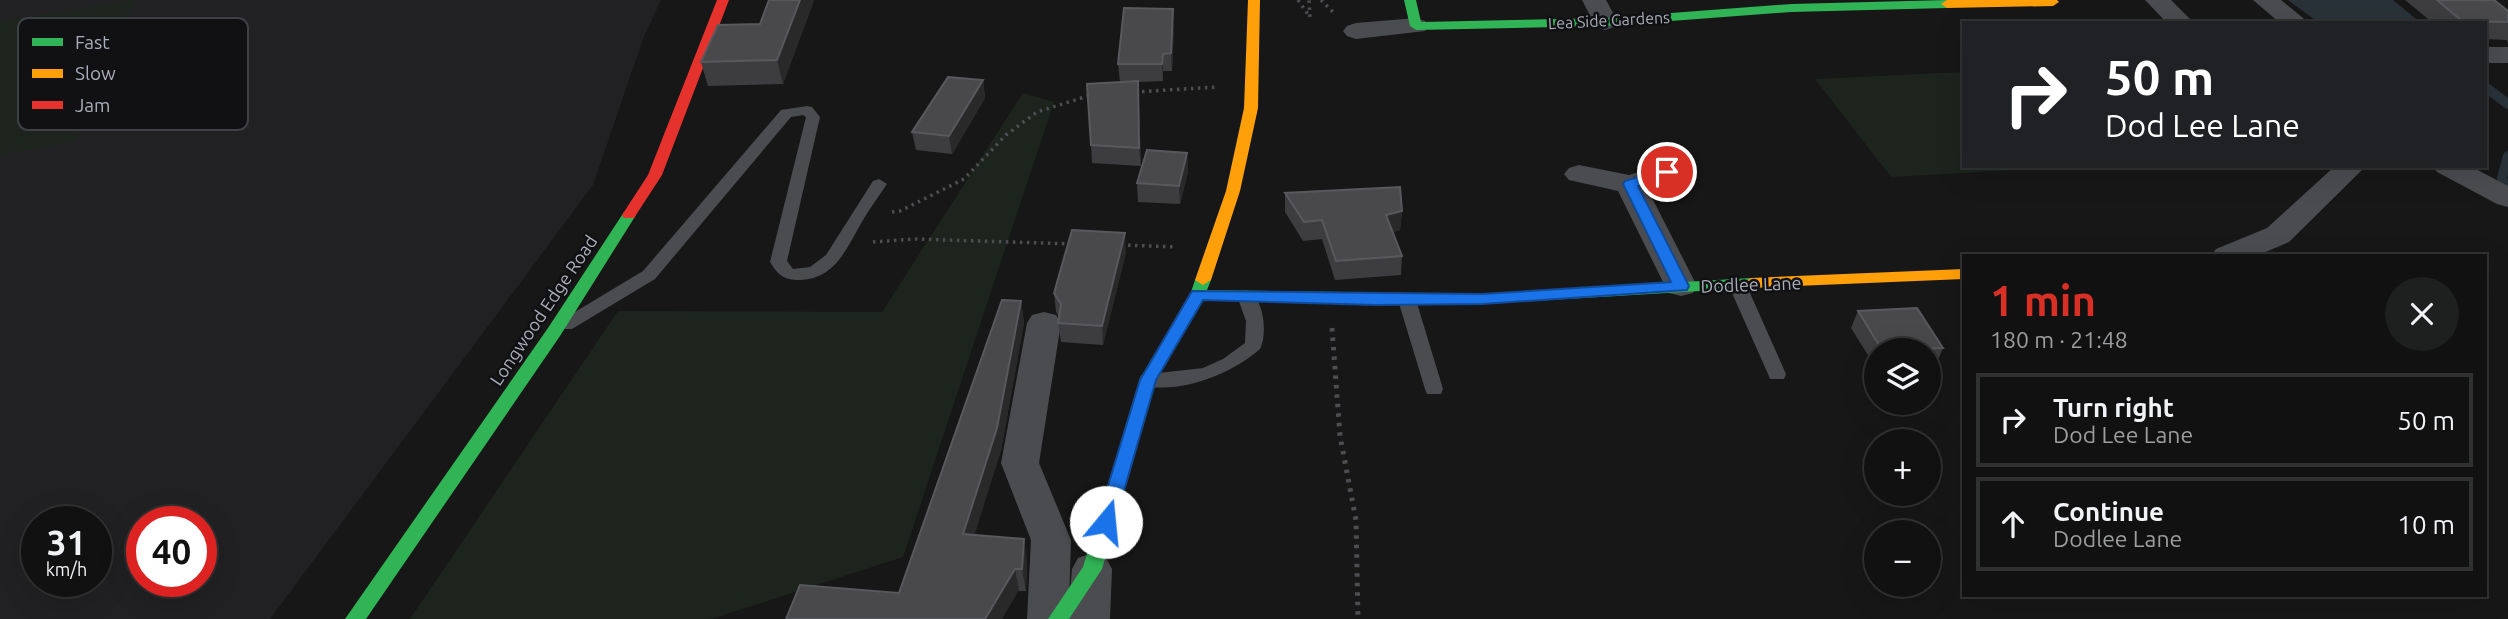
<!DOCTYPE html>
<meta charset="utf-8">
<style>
:root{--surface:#111;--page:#1e1f1f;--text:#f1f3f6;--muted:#9c9d9f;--line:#303131;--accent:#d93025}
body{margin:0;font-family:Ubuntu,sans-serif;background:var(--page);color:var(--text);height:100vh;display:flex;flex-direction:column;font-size:26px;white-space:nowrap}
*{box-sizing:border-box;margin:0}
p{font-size:23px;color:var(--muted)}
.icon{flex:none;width:38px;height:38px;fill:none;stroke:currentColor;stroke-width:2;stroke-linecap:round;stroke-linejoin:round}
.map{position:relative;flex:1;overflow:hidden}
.side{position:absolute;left:1962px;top:254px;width:525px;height:343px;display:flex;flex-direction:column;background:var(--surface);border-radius:0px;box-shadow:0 7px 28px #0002,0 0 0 2px var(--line)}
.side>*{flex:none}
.banner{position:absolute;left:1962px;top:21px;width:525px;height:147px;border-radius:0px;box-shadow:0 7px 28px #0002,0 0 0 2px var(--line);background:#202124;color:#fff;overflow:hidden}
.tools{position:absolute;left:1864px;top:338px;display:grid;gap:14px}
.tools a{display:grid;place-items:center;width:77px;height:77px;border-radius:50%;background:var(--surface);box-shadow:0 7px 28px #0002,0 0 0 2px var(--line);font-size:35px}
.speed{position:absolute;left:21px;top:506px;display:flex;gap:14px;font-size:35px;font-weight:700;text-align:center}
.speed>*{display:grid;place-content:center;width:91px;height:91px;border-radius:50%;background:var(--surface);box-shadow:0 7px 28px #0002,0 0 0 2px var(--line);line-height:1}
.speed small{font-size:18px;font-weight:400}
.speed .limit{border:10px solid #d22;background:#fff;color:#111}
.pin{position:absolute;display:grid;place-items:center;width:60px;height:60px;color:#fff;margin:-30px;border:4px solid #fff;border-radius:50%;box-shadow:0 2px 7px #0007}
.me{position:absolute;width:77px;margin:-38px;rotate:17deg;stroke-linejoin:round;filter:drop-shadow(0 0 5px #0008)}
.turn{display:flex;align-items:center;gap:24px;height:147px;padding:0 28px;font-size:32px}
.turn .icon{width:91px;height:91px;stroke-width:2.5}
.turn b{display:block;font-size:49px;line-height:60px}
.round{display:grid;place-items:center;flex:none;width:74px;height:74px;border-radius:37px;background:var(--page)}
.summary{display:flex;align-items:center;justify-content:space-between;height:119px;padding:0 28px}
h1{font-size:42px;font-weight:700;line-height:52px;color:var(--accent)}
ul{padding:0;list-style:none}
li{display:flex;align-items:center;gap:21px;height:94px;margin:0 14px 10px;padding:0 14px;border:4px solid var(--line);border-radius:0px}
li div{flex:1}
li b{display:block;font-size:26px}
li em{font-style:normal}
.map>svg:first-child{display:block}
</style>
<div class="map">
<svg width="2508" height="619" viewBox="0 0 2508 619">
<rect width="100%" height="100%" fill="#171717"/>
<path fill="#212123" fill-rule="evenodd" d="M0,0H661L643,39L593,185L270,619H0ZM37,522H96V581H37ZM142,522H201V581H142Z"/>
<g fill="#1d241e">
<path d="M134,0L76,141L0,155V21Z"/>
<path d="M1963,72L1964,166L2070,167L1891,177L1815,79Z"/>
<path d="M1023,93L1054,102L903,557L711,619H410L618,311L882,312Z"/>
</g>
<path fill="#2a3239" d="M2288,0H2393L2421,23H2319Z"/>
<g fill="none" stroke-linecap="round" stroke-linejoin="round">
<g stroke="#2a3239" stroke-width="10">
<path d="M2485,87L2508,104"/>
<path d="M2508,156L2502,178L2508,193"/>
</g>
<g stroke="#4d4e52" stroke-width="3.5" stroke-dasharray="2.5 4.5" stroke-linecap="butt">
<path d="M1298,0L1310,17L1309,0"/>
<path d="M1321,0L1335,14"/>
<path d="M1135,92L1217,87"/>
<path d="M892,212L900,211L964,179L1006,135L1037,112L1091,95"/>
<path d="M873,242L914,239L1074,244"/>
<path d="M1121,245L1176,247"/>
</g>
<path stroke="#4d4e52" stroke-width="5" stroke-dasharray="3.5 6" stroke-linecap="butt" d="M1332,328L1340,436L1356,520L1358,619"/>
<g fill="#4b4c50" fill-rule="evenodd">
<path d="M807,106L812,107L820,117L787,261L793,269L810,267L826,255L873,181L879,179L887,184C879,196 870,208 863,220C847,247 836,279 800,280C784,280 778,275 770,262L806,117L803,115L791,117L655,279L572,329H560L557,325L560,321L643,271L781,110Z"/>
<path d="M1737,279L1746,284L1786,374L1784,379H1770L1768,374L1728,284Z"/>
<path d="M1246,290C1264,295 1268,335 1260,349C1232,374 1179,395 1141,385L1139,380L1141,375L1203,368L1223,359L1245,343L1246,321L1237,296Z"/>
<path d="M1407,294L1416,300L1443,389L1441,394H1427L1425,389L1398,300Z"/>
</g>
<g fill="#4b4c50" fill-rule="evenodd">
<path d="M1582,0H1606L1618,22L1614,27L1605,30L1596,27Z"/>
<path d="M2145,0H2171L2194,23H2167Z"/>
<path d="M2253,0H2281L2309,23H2280Z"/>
<path d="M1416,18L1425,21L1429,26L1425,31L1356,39L1347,36L1343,31L1347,26L1356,23Z"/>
<rect x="2485" y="47" width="23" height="16"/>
<path d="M1667,163L1677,166L1682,172L1677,178L1647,188L1697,286L1693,293L1681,296L1669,293L1665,286L1618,191L1569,180L1564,174L1569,168L1579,165L1629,175Z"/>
<path d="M2335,166H2366L2289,242L2256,256H2211L2216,249L2267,228Z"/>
<path d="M2433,166H2470L2508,186V207L2497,204L2437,172Z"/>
<path d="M1044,312L1056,315L1061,323L1039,463L1071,540L1069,602L1072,569L1078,558L1092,553L1106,558L1112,569L1110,619H1027L1031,540L1001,463L1027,323L1032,315Z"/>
</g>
<g fill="#30b455" fill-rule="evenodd">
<path d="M1404,0H1416L1421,22L1605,18L1791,4L1947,0L1953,4L1947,8L1791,12L1605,26L1416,30L1410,26Z"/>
<path d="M629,211L636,215L560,336L366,619H345L548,328L624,212Z"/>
<path d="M1203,275L1211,280L1207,290L1483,294L1751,278L1759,283L1751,288L1483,304L1203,300L1156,380L1102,569L1069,619H1048L1083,567L1140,380L1190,295L1195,280Z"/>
</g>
<g fill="#ff9f0a" fill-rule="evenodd">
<path d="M1248,0H1260L1258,108L1240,191L1211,280L1203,285L1195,280L1226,191L1244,108Z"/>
<path d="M1973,0H2057L2059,2L2053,6L1947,8L1941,4L1947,0Z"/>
<path d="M1964,269V279L1751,288L1743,283L1751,278Z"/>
</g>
<path fill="#e5322d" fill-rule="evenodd" d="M717,0H729L662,175L634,218H624L622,215L648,175Z"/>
</g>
<g fill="#3d3d3f">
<path d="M769,0H814L783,84L708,86L701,62L760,24Z"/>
<path d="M2405,0H2494L2508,11V45L2507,40L2485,39V23H2433Z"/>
<path d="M1174,26L1172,71H1163V81L1138,82L1141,166L1092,163L1091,145L1131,82H1120L1118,64Z"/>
<path d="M983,80L985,98L952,154L916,150L912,132Z"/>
<path d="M1187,153L1188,172L1180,204L1138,202L1137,183Z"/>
<path d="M1285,193L1402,211L1400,230L1393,232L1402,256L1401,275L1335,280L1322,239L1303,241L1285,212Z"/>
<path d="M1126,252L1103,345L1061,342L1058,323L1059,317L1056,312L1054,293Z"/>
<path d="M1021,301L1024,323L1001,450L974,535L1027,561L1026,591L899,593Z"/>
<path d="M1858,311L1943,348L1936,365H1928V350H1876V368L1851,328Z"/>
</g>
<g fill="#29292a">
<path d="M800,0H814L783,84L777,60Z"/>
<path d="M1173,9L1174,26L1172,71L1171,53Z"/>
<path d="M1163,54V81L1162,64Z"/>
<path d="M983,80L985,98L952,154L949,136Z"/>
<path d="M1138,81L1139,99L1141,166L1139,148Z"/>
<path d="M1187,153L1188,172L1180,204L1179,186Z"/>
<path d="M1402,211L1400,230L1385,234L1386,215Z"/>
<path d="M1125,233L1126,252L1103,345L1102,326Z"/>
<path d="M1021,301L1024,323L1001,450L968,556L963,534Z"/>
<path d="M1024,539L1027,561L1026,591L1022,569Z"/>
<path d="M1015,569L1019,590L1002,619H985Z"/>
</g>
<g fill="#49494c" stroke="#58595d" stroke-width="2">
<path d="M769,0H800L777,60L701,62L718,25L760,24Z"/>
<path d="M2437,0H2494L2508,11V22L2462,21Z"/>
<path d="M1124,8L1173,9L1171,53L1163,54L1162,64H1118Z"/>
<path d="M948,77L983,80L949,136L912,132Z"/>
<path d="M1138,81L1139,148L1091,145L1087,84Z"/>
<path d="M1147,150L1187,153L1179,186L1137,183Z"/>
<path d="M1400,187L1402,211L1386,215L1402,256L1336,261L1322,220L1304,222L1285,193Z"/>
<path d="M1072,230L1125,233L1102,326L1058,323L1061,304L1054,293Z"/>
<path d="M1002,300L1021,301L997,428L963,534L1024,539L1022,569H1015L985,619H786L800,585L899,593Z"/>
<path d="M1917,308L1943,348L1882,350L1858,311Z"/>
</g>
<path fill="#1a73e8" stroke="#114b97" stroke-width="2" d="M1667,168L1672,169V175L1638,186L1689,286L1687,290L1482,304L1376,305L1203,300L1156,380L1115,522L1113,527L1106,529L1099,527L1097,522L1140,380L1192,291L1482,294L1671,282L1623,184L1625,181Z"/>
<g text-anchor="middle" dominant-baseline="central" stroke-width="5" stroke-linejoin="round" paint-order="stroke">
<g font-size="16" fill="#a8adb8" stroke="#111113">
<text transform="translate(1609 20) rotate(-3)">Lea Side Gardens</text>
</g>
<g font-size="18" fill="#a8adb8" stroke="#111113">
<text transform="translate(1751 284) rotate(-2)">Dodlee Lane</text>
<text transform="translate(543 310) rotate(-56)">Longwood Edge Road</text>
</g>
</g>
<rect x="18" y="18" width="230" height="112" rx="10" fill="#111113" stroke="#3e4045" stroke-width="2"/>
<rect x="32" y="38" width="31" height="8" fill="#30b455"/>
<rect x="32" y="69" width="31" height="9" fill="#ff9f0a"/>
<rect x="32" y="101" width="31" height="8" fill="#e5322d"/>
<g font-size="19" fill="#a8adb8">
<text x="75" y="49">Fast</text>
<text x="75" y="80">Slow</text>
<text x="75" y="112">Jam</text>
</g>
</svg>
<div class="tools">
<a><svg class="icon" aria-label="layers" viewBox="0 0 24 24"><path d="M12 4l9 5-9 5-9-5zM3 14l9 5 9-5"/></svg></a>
<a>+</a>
<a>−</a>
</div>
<div class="speed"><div>31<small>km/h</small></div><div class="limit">40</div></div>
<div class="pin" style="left:1667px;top:172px;background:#d93025"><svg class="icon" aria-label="arrive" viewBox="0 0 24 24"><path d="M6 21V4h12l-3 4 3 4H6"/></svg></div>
<svg class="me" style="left:1106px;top:522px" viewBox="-20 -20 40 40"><circle r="19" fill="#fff"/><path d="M0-13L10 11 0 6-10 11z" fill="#1a73e8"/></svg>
<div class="banner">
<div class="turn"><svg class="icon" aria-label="right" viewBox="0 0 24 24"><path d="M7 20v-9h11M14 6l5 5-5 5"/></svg><div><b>50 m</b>Dod Lee Lane</div></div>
</div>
<section class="side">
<div class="summary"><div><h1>1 min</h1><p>180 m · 21:48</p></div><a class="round"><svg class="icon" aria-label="close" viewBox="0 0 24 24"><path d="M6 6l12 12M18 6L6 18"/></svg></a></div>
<ul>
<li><svg class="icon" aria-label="right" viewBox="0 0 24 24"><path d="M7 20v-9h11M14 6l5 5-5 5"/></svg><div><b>Turn right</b><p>Dod Lee Lane</p></div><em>50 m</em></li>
<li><svg class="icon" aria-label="ahead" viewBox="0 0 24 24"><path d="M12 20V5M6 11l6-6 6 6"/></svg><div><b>Continue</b><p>Dodlee Lane</p></div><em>10 m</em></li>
</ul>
</section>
</div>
